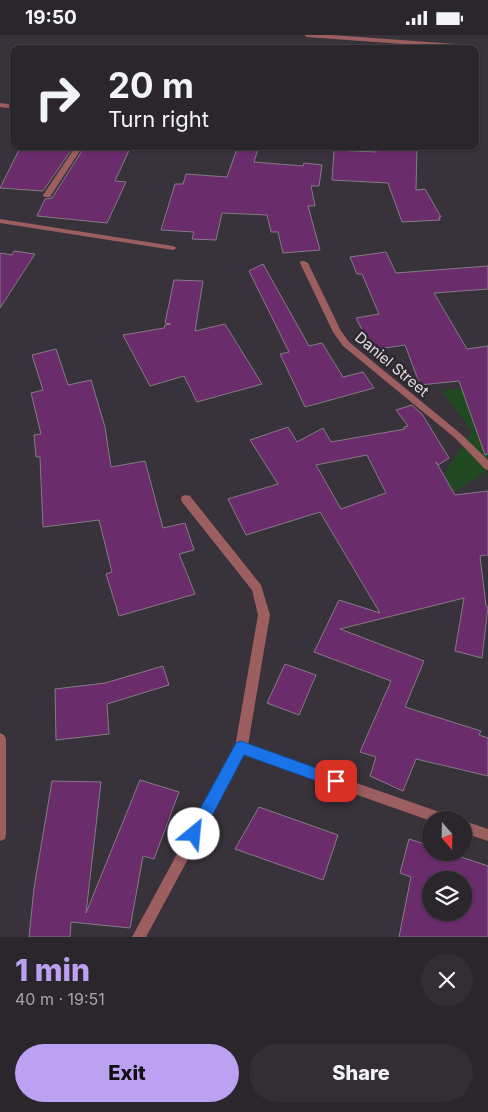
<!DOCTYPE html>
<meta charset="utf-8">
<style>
:root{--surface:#2a262c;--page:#322e34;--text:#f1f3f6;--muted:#a5a5a9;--line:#464348;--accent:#bca0f2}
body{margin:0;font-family:Inter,sans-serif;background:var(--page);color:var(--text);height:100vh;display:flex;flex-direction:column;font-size:19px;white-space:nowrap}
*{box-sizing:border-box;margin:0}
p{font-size:16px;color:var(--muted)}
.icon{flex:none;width:28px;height:28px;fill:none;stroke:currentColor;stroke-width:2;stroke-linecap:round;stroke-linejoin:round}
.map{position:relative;height:902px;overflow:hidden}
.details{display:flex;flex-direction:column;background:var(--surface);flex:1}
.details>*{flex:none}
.banner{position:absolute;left:10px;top:10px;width:469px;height:105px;border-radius:10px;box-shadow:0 1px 4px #0004,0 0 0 1px var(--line);background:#2a262c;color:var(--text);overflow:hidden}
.needle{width:32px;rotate:160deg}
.tools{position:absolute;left:422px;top:776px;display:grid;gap:10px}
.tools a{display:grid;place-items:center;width:50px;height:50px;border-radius:50%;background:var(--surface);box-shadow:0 1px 4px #0004,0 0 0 1px var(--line);font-size:25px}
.pin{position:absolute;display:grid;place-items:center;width:42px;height:42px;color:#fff;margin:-21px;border-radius:10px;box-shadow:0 2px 8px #0006}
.me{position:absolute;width:55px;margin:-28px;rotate:28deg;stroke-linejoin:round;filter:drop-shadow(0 0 4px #0008)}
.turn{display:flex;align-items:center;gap:18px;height:105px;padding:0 15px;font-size:22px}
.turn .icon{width:65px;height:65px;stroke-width:2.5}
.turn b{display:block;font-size:35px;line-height:42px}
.round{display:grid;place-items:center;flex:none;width:52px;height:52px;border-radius:26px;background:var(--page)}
.head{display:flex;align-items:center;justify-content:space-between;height:85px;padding:0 15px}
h1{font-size:30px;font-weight:800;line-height:38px;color:var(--accent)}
.primary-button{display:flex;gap:10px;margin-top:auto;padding:10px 15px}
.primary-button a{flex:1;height:58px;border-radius:30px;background:var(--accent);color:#111;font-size:20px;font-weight:800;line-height:58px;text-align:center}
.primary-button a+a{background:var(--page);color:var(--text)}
.status{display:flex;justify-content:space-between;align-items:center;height:35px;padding:0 25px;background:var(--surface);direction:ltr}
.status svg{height:14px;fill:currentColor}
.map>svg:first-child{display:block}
</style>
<div class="status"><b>19:50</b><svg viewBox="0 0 49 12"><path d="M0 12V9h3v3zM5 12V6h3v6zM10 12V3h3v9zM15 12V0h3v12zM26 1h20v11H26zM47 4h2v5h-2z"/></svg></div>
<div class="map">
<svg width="488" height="902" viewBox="0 0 488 902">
<rect width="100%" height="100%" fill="#38323a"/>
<path fill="#214a22" d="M488,349V435L452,458L445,438L472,396L442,356Z"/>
<g fill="#6b2c6b" stroke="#847b84" fill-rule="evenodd">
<path d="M21,111H74L43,156L0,153Z"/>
<path d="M85,111H131L115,146L126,147L107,188L37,181L45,164L52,163Z"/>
<path d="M238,111H259L254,127L303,131L304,128L322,130L319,151H311L315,171H308L320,215L283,218L278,197H271L267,180L222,178L216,205L192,204L194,197L161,195L175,149H183L186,139L227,142Z"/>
<path d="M399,111L417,112L416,155L425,154L441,182H439L440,185L402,187L388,148L332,145L334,115L376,117V113H398Z"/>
<path d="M14,216L35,219L0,273V218L12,220Z"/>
<path d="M386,217L396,238L488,231V254L434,258L467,314L488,311V419L485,420L459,346L420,350L405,310L372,315L356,283L379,279L362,239H357L350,222Z"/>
<path d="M263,229L309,311L322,308L343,342L363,337L374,353L305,372L280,319L289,317L249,236Z"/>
<path d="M174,245L203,246L195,296L225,289L262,349L197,367L184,341L150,351L123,300L164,293L165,290L171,289L165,288Z"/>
<path d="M56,314L68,350L91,345L105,392L111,432L145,426L163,493L185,488L194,515L179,519L195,559L119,581L106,539L112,537L99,485L43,492L40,422H36L34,400L41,399L31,358L43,355L32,320Z"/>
<path d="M412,370L422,379L449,423L438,430L436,427L455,460L488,456V520L480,521L486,571L488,572L482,623L455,616L464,563L340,594L424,626L405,672L481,696L479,700L488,703V741L416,724L403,756L370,741L376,722L360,717L391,646L314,617L339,565L380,578L320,477L246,500L228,464L278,449L250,405L288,392L297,407L323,393L331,407L405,394L404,392L408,391L396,375ZM367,420L386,458L341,474L316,430Z"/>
<path d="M285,629L316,640L299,680L267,668Z"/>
<path d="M163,631L169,650L107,669L109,699L56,705L55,654L105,648Z"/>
<path d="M140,745L179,757L154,824L143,821L130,893L71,887L70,902H29L34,853L52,746L101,747L86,878Z"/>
<path d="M259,772L338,800L323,845L235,814Z"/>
<path d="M409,804L431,811V818H449L488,831V902H399L411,842L400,838ZM431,845H464V878H431Z"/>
</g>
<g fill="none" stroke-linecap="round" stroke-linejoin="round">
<g fill="#9c5e5f" fill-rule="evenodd">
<path d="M304,0H332L456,9L459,11L456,13L307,2Z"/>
<path d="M0,68L14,70V74L0,72Z"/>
<path d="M76,111H83L50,162H44L43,160Z"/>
<path d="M0,184L173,211L177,213L173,215L0,188Z"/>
<path d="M301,226H304L308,228L341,296L349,307L461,399L488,425V435L485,434L455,403L343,311L333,297L300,228Z"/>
<path d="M186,460L190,461L261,550L270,580L248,710L445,779L450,781L451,785H431V786L244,720L146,902H132L235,712L258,580L252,555L182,467L181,464L182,461Z"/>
<path d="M0,698L4,700L6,704V800L5,804L0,806Z"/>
<path d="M464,786L488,794V806L464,798Z"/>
</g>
</g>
<path fill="#1a73e8" stroke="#114b97" d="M241,706L341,742L343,746L341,751L336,753L244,720L200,804L194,806L189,804L187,799L189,794L236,708Z"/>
<g text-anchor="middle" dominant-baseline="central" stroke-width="5" stroke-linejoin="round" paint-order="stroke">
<g font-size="15" fill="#e2dde3" stroke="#2e2830">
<text transform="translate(392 329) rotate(40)">Daniel Street</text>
</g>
</g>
</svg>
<div class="tools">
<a><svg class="needle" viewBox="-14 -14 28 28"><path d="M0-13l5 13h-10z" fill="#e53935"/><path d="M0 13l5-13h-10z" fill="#a5a5a9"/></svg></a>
<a><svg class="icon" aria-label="layers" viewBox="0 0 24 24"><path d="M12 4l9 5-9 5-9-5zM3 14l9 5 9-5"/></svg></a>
</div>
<div class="pin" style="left:336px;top:746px;background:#d93025"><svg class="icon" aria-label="arrive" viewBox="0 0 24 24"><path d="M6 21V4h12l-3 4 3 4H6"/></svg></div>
<svg class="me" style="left:194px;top:799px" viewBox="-20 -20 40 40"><circle r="19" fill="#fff"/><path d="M0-13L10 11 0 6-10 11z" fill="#1a73e8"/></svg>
<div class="banner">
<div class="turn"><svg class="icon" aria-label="right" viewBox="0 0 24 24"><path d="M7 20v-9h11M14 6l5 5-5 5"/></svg><div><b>20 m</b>Turn right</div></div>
</div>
</div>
<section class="details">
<div class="head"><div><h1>1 min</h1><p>40 m · 19:51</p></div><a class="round"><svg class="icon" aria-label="close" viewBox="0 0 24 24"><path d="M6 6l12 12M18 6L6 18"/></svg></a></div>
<div class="primary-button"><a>Exit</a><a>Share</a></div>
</section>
